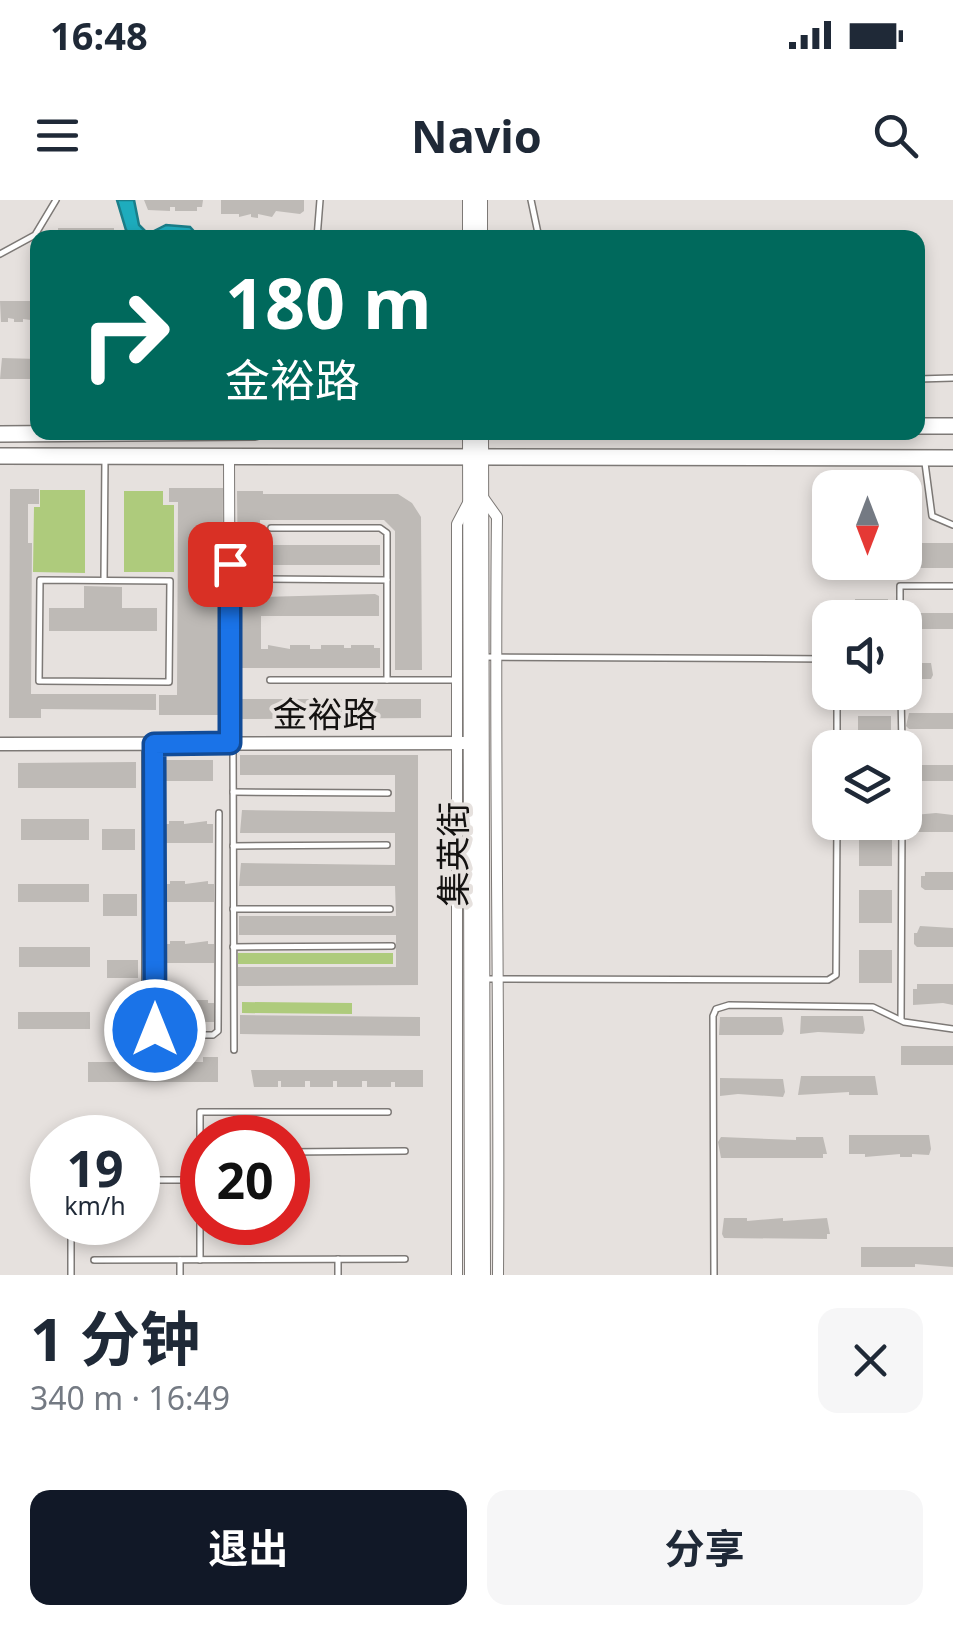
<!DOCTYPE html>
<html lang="zh">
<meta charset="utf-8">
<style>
:root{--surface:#fff;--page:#f6f6f7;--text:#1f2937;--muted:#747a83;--accent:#111827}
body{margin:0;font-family:"Noto Sans","Noto Sans SC",sans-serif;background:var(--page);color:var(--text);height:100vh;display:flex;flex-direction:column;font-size:38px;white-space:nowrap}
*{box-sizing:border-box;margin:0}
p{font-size:32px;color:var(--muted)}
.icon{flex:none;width:55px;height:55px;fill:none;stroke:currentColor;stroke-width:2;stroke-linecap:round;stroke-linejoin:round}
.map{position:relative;height:1075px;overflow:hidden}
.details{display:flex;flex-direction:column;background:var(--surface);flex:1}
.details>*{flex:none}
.top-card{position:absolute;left:30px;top:30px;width:895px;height:210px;border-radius:20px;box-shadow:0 5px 15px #0003;background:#00695c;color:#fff;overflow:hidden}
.needle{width:65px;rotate:180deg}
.fabs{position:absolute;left:812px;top:270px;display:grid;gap:20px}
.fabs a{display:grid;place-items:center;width:110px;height:110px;border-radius:20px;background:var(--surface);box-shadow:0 5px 15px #0003;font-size:50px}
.speed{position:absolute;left:30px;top:915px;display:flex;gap:20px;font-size:50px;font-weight:700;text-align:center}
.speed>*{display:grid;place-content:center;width:130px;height:130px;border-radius:50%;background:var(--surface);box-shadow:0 5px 15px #0003;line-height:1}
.speed small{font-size:25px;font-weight:400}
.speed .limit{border:15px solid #d22;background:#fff;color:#111}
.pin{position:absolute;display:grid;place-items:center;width:85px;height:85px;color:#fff;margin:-42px;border-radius:20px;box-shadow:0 5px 15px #0006}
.me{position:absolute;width:110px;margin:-55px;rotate:0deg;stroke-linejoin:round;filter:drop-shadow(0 0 8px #0008)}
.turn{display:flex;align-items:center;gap:35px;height:210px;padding:0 30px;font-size:45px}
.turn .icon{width:130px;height:130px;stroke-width:2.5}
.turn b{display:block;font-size:70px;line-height:85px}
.round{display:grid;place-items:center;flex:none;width:105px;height:105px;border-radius:20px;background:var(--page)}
.overview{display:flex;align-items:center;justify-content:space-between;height:170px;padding:0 30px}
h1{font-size:60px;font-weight:700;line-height:75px}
.primary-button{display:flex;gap:20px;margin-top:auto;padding:20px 30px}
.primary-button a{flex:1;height:115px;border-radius:20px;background:var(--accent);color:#fff;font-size:40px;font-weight:700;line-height:115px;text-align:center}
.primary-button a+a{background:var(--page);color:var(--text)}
.status{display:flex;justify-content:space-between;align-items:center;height:70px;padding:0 50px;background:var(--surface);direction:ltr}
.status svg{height:28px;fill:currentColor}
header{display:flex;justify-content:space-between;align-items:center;height:130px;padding:0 30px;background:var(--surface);font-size:45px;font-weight:700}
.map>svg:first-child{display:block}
</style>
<div class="status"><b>16:48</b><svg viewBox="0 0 49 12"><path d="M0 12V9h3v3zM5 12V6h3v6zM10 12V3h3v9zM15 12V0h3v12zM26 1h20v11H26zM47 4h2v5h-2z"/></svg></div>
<header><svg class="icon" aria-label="menu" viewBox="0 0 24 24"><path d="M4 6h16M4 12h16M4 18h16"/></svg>Navio<svg class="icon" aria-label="search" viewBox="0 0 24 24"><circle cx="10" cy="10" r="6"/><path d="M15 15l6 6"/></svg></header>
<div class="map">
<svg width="953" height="1075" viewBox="0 0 953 1075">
<rect width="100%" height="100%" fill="#e6e1de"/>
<g fill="#aecb7c">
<path d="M40,290H85V373L33,372L34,307H40Z"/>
<path d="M124,291H163V305H174V372H124Z"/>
<rect x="238" y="753" width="155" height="11"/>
<path d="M242,802L352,803V814L242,813Z"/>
</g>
<path fill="#1eacbd" stroke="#1b7e89" stroke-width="2.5" d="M117,0H134L139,25L148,34L166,25L190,27L199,37H133L126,30Z"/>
<g fill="#bebab6">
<path d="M144,0H203L202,7H197V11H175V7H170V11L148,10Z"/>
<path d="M221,0H304V11L300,14L276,11L272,17L258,14V18L251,17V14L239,17V14H221Z"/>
<rect x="58" y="28" width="56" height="10"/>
<path d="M0,101H38V121L23,119V122H14V119L8,118V122H1Z"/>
<path d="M2,158L38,159V179H0Z"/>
<path d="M169,288H223L222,515H159V495H177L178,302H169Z"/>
<path d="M10,289H39V304H28V343H32L31,494H156V510L41,509V518H9Z"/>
<path d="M237,291H263V294H398L412,303L421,317L422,470H395V331L384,320H260V345H380V365H260L261,397L375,394L379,396V416H261V449H268V445L290,449V445H310V449H321V445H344V448H351V445H374V448H380V468H239Z"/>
<path d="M905,343H953V368H851V362H905Z"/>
<path d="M84,386L122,387V408H157V431H49V408H84Z"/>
<rect x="855" y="399" width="33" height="19"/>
<rect x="907" y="413" width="46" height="16"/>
<path d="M906,463H931L933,475L931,479H906Z"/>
<path d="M239,499H421V518L239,519Z"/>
<path d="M909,513H953V529H909L906,526Z"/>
<rect x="858" y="516" width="33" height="32"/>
<path d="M240,555H418V785L238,786V767H396V735H239V716H396L395,686H239L241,663L395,665V633H240L242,610L395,612V575H240Z"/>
<rect x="162" y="560" width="51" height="21"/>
<path d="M136,562V588H18V563Z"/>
<path d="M908,565H953V581H908L905,568Z"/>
<path d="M936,613L953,615V632H914V615Z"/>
<rect x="21" y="619" width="68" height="21"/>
<path d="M169,621H184V624L207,621V624H213V643H162V624H169Z"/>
<rect x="102" y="629" width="33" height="21"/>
<rect x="859" y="633" width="33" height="33"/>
<path d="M925,672H953V690H925L921,687V676H925Z"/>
<path d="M170,681H185V684L208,681V684H214V702H163V684H170Z"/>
<rect x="18" y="684" width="71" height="18"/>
<rect x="859" y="690" width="33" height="33"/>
<rect x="103" y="694" width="34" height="22"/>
<path d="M920,726L953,728V747H917L914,744V733H917Z"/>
<path d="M170,741H185V744L208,741V744H214V763H163V744H170Z"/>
<rect x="19" y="747" width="71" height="20"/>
<rect x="859" y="750" width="33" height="33"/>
<rect x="107" y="760" width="31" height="18"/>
<path d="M917,784H953V805L943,803L913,805V789H917Z"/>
<path d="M170,800L192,803V800H208V803H214V822H162V803H170Z"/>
<rect x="108" y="809" width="30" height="19"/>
<rect x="18" y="812" width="72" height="17"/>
<path d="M240,815L420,817V836L240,834Z"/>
<path d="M801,816H863L865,830L863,834L818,832L800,834Z"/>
<path d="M720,817H782L784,831L782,835H719Z"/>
<rect x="901" y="846" width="52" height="19"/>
<path d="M203,857H218V882H88V862H203Z"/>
<path d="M251,870H423V887H395V882H391V887H367V881H362V887H337V881H333V887H310V881H305V887H281V881H278V887H254Z"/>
<path d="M801,876H875L878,895H849V892L798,895Z"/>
<path d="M720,878L783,879L785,892L783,897L738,894L720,896Z"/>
<path d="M849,935H929L931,949L929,955L912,954V957H900V954L865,957V954H849Z"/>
<path d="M721,937L796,940V937H823L827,954H823V958H721L718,942Z"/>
<path d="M724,1018H747V1021L783,1018V1021L827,1018L830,1034H827V1039L724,1038L722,1034Z"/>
<path d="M861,1047H953V1067L915,1064V1067H861Z"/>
</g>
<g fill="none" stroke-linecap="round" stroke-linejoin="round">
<g stroke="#7d7976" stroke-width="8">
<g id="service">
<path d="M531,0L539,38"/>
<path d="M317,38L320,0"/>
<path d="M0,54L35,35L56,0"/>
<path d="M918,179L953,178"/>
<path d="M925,263L932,316L953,325"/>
<path d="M271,328H380L387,333V480"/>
<path d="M266,379L387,380"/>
<path d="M40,380L170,381L169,482L39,481Z"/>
<path d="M104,380L105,258"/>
<path d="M900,418V386H953"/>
<path d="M483,457L830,459"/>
<path d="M270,480H456"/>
<path d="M901,492L902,548"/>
<path d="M233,543L234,850"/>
<path d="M145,547V839"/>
<path d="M154,547L155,830L164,835H213L218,831L219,613"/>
<path d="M837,548V492"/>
<path d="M233,592L388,593"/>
<path d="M233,646L387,645"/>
<path d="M233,709H390"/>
<path d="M233,747L392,746"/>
<path d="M485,779L828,780L836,775L837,622"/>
<path d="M901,819L902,622"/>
<path d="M288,952L405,951"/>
<path d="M138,980H200"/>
<path d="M338,1059V1075"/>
<path d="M94,1060L405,1059"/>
<path d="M180,1060V1075"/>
<path d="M200,1060V912H388"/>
<path d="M71,1075V1022"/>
<path d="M714,1075L713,816L716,809L729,805L873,807L904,822L953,829"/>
</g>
</g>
<g stroke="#7d7976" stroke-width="12">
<g id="minor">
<path d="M229,256L230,543"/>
<path d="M482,296L497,317C494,570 500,822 498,1075"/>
<path d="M457,1075V324L468,303"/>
</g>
</g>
<g stroke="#7d7976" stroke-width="15">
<path id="tertiary" d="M0,544L471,543"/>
</g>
<g stroke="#7d7976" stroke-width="16">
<g id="secondary">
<path d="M470,0V38"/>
<path d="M480,0V38"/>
<path d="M470,232L472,1075"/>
<path d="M481,232L483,1075"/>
</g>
</g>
<g stroke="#7d7976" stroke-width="18">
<g id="primary">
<path d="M918,226H953"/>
<path d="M0,234L255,232"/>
<path d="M0,256L953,258"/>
</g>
</g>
<use href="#service" stroke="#fff" stroke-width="5"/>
<use href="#minor" stroke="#fff" stroke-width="10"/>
<use href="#tertiary" stroke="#fff" stroke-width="12"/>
<use href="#secondary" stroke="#fff" stroke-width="14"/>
<use href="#primary" stroke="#fff" stroke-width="15"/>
</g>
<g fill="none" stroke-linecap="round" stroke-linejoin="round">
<g stroke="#114b97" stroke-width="25">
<path id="route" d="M155,830L154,544L230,543V364"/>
</g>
<use href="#route" stroke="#1a73e8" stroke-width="18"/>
</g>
<g text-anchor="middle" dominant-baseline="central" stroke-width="8" stroke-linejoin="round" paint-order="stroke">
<g font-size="35" fill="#141211" stroke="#e6e1de">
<text x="325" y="513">金裕路</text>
<text transform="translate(452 654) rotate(-90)">集英街</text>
</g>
</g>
</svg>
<div class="fabs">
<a><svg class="needle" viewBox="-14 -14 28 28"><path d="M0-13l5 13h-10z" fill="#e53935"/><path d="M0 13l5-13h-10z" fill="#747a83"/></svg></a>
<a><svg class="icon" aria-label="sound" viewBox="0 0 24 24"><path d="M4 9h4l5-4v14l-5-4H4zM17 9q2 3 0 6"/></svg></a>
<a><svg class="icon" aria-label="layers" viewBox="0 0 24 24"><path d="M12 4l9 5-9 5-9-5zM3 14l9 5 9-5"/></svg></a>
</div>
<div class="speed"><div>19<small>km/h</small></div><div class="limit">20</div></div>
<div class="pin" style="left:230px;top:364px;background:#d93025"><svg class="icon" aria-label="arrive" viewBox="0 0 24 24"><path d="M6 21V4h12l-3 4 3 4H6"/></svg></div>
<svg class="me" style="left:155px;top:830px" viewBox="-20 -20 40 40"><circle r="17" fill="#1a73e8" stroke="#fff" stroke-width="3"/><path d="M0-11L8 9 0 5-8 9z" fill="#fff"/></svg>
<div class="top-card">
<div class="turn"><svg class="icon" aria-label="right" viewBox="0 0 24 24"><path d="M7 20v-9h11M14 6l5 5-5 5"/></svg><div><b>180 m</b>金裕路</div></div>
</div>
</div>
<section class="details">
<div class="overview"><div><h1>1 分钟</h1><p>340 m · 16:49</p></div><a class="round"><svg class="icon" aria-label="close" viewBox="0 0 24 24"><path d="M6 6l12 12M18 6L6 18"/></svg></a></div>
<div class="primary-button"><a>退出</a><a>分享</a></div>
</section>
